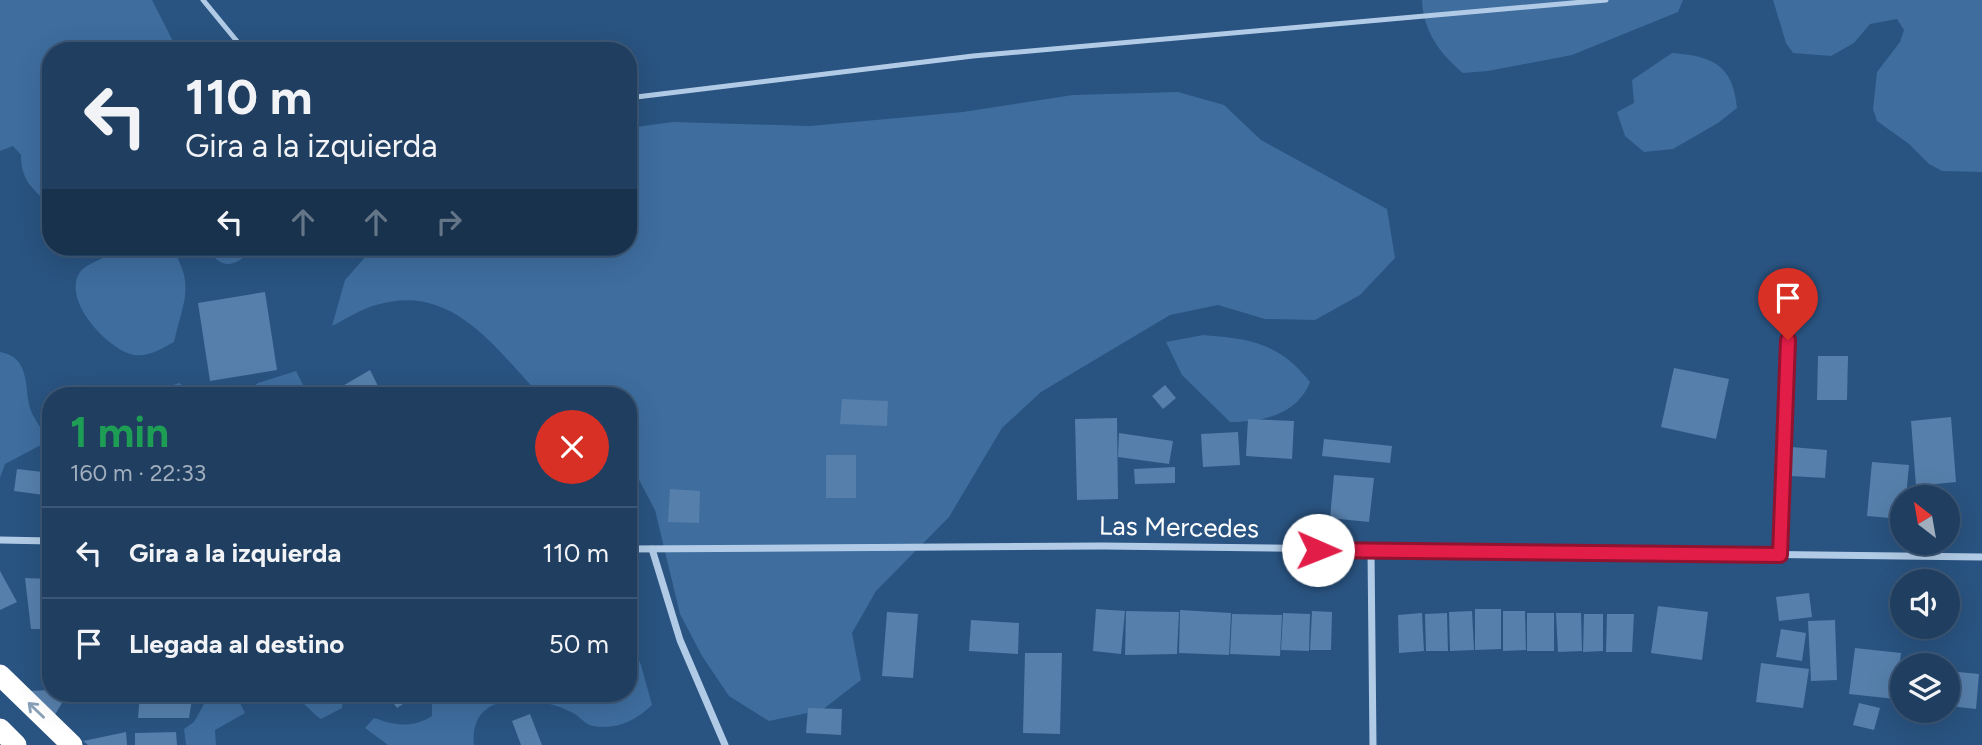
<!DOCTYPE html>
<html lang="es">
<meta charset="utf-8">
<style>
:root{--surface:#1f3e60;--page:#274566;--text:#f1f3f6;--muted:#a1aebd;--line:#3c5775}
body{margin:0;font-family:Figtree,sans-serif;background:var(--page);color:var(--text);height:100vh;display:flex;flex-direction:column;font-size:26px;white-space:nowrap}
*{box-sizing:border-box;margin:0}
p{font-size:23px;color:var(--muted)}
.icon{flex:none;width:38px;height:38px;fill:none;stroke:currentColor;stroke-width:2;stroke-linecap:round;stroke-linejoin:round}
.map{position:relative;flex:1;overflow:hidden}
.drawer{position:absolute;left:42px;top:387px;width:595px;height:315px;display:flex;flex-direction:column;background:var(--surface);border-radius:28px;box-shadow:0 7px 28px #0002,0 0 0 2px var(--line)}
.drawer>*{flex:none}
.top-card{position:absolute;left:42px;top:42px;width:595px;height:214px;border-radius:28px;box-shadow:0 7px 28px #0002,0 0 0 2px var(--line);background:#1f3e60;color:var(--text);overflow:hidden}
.needle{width:46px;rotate:329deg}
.buttons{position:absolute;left:1890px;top:485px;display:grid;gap:14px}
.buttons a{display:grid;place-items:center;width:70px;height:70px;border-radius:50%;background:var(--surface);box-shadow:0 7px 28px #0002,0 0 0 2px var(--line);font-size:35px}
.pin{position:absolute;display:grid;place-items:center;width:60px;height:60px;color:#fff;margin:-72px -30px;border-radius:50% 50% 50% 0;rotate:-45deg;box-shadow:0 0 7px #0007}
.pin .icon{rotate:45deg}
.me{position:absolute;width:77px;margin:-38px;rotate:91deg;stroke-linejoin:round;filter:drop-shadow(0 0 5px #0008)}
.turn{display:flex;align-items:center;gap:24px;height:147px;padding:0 28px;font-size:32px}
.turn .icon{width:91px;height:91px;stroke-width:2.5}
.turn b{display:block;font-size:49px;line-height:60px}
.lanes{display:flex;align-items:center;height:66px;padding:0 28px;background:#0003;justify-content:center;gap:35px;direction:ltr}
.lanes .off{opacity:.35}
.round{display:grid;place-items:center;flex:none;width:74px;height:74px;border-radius:37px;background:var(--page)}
.headline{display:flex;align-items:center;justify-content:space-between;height:119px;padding:0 28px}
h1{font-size:42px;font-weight:700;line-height:52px;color:#1e9e55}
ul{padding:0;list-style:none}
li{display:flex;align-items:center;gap:21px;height:91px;padding:0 28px;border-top:2px solid var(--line)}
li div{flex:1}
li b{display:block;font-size:26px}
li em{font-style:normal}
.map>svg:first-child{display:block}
</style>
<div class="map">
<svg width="1982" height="745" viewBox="0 0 1982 745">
<rect width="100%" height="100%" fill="#295380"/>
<g fill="#3e6d9e">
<path d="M0,0H152L178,51H51V208C35,188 21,184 21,155L13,146L0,151Z"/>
<path d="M1422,0H1683L1678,12L1572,55L1488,71L1463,73C1440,54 1423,31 1422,0Z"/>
<path d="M1773,0H1982V172L1942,171L1929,164L1909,144L1877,121L1873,109L1877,72L1900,42L1904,30L1897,19L1870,24L1854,43L1831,56L1793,53L1786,43Z"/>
<path d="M1672,53C1713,56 1733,65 1737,108L1718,123L1673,149L1644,152L1625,136L1617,112L1634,103L1632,80Z"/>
<path d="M1178,92L1224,105L1261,140L1387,209L1395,258L1360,295L1315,320L1265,319L1218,305L1170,315L1041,392L1002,428L949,517L876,591L852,633L861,680L822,710L769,721L729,696L702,656L680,614L655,510L628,459V396L540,395C494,347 452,282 376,305C361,309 346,319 332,326L345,280L374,247H628V128L673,122L810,126L963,112L1073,95Z"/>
<path d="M126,247H171C196,285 183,302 174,342C161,349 149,357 134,355C107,350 61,299 80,272C87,262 114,255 126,247Z"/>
<path d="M214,247H249V252C235,267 222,269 210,252Z"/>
<path d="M1203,335C1250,339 1278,342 1310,382C1297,415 1262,422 1230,422L1182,375L1166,342Z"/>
<path d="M0,352C31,357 24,388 30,408C33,419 43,427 44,439L41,445L5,464L0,478Z"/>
<path d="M296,371L305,389L300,395H243L258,383Z"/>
<path d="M179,383L198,395H143H144Z"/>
<path d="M628,637L641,665L652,705C636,721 616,730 593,726C585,725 579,715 571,712C537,695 468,688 474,745H388L365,728L374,718C395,725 411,729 432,716V703L428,693H628Z"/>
<path d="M255,693H343L342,708L321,719C311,713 305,701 294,698C282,693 268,698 255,693Z"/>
<path d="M216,701L240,703L245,713L215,730L216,745H186L184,729L194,722L204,704Z"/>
</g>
<g fill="#567fab">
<path d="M265,292L277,370L210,381L198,303Z"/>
<path d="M1818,356H1848L1847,400H1817Z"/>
<path d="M1674,368L1729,379L1716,439L1661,427Z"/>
<path d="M370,370L383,396H337L334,391Z"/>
<path d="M1165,385L1176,398L1163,409L1152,396Z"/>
<path d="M842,399L888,401L887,426L840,424Z"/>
<path d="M1951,417L1956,482L1916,486L1911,421Z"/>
<path d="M1117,418L1118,499L1077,500L1075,419Z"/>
<path d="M1248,419L1294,421L1292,459L1246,456Z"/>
<path d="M1238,432L1240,465L1203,467L1201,434Z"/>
<path d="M1119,433L1173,441L1169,464L1118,457Z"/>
<path d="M1324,439L1392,446L1390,463L1322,456Z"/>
<path d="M1791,447L1827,450L1825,478L1790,476Z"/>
<rect x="826" y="455" width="30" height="43"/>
<path d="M1872,462L1909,465L1906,497H1902V519L1867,516Z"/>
<path d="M1175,467V483L1135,484L1134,469Z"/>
<path d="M17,469L51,473V496L14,491Z"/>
<path d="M1334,475L1374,478L1369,522L1330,518Z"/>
<path d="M670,489L700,491L699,523L668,522Z"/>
<path d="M0,571L17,602L0,610Z"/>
<path d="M25,578L51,579V629H31Z"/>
<path d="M1809,593L1812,617L1779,621L1776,597Z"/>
<path d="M1658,606L1708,612L1702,660L1651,653Z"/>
<path d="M1096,609L1125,611L1121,654L1093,651Z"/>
<path d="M1475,609H1501V649L1475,650Z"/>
<path d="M1180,610L1231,613L1229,655L1179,653Z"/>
<path d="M1126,611L1179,612L1177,654L1125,655Z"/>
<path d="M1312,611L1332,612L1331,650H1310Z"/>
<path d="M1472,611L1474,650L1450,651L1449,612Z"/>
<path d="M1503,611H1525L1526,650L1503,651Z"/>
<path d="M887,612L918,614L913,678L882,676Z"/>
<path d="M1283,613L1310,614L1309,651L1281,650Z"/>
<path d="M1422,613L1424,651L1399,653L1398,615Z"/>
<path d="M1447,613L1448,651H1426L1425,614Z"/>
<rect x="1527" y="613" width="27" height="38"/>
<path d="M1556,613H1581L1582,651L1558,652Z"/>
<path d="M1232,614L1282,615L1280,656L1230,654Z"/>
<path d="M1584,614H1603V651L1583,652Z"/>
<path d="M1607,614H1634L1632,652H1606Z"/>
<path d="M971,620L1019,623L1018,654L969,651Z"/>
<path d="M1835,620L1837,680L1811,681L1808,621Z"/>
<path d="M1781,629L1806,633L1802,661L1776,657Z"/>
<path d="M1855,648L1901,653L1895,699L1849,694Z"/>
<path d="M1025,653H1062L1060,734L1023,733Z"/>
<path d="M1761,663L1809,669L1803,708L1756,702Z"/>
<path d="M1948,671L1979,674L1976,709L1948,706Z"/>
<path d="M51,690V693H68L50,723L28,691Z"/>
<path d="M140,693H193L189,718H138Z"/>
<path d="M386,693H419L397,708Z"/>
<path d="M1859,703L1880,708L1874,730L1853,725Z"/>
<path d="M808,708L842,709L841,735L806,733Z"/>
<path d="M530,714L542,745H521L512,721Z"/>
<path d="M126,732L127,745H88L83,741Z"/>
<path d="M176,732L177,745H135V733Z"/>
</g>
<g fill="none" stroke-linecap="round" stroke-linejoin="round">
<g stroke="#b1cbe6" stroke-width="5">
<path d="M203,0L245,51"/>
<path d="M628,98L973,56L1606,0"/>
<path d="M1780,555L1788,340"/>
</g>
<g stroke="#b1cbe6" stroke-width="7">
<path d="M0,540L51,541"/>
<path d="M628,549L1103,546L1982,557"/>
<path d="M652,549L680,640L725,745"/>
<path d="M1371,551L1373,745"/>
</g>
<g stroke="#fff" stroke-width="21">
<path d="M0,675L72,745"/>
<path d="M0,729L16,745"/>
</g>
</g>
<defs><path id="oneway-shaft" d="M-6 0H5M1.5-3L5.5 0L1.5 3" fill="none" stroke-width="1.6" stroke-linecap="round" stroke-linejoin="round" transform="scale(1.75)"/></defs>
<use stroke="#89a0b9" href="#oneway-shaft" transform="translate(36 710) rotate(-136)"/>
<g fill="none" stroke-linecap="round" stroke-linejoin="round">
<g stroke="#92132f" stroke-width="18">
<path id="route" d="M1318,550L1780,555L1788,340"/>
</g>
<use href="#route" stroke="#e11d48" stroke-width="12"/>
</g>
<g text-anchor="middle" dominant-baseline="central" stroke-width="5" stroke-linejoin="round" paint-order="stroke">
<g font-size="26" fill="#fff" stroke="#295380">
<text transform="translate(1179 527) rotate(1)">Las Mercedes</text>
</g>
</g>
</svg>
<div class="buttons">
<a><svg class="needle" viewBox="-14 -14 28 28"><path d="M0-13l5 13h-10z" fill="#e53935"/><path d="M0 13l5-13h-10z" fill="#a1aebd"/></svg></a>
<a><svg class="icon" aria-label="sound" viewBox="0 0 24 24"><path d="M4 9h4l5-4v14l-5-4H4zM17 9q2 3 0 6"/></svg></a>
<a><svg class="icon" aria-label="layers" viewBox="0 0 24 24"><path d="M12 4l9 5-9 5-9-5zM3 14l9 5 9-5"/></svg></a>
</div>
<div class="pin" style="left:1788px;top:340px;background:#d93025"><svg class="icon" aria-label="arrive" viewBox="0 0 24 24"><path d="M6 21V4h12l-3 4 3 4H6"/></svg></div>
<svg class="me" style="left:1318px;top:550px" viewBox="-20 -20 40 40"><circle r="19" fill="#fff"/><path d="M0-13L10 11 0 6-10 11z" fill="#e11d48"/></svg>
<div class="top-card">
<div class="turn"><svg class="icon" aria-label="left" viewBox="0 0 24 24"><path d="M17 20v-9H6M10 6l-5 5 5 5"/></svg><div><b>110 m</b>Gira a la izquierda</div></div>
<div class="lanes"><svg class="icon" aria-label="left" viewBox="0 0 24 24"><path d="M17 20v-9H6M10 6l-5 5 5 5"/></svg><svg class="icon off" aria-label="ahead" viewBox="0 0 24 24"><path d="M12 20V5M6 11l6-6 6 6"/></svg><svg class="icon off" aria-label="ahead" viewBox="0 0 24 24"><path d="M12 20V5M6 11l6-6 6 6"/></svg><svg class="icon off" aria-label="right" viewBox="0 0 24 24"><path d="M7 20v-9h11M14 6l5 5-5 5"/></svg></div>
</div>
<section class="drawer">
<div class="headline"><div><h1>1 min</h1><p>160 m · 22:33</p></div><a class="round" style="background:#d93025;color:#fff"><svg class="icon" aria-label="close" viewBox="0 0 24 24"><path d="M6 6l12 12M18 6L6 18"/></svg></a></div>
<ul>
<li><svg class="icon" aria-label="left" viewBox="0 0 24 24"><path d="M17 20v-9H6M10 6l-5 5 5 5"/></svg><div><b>Gira a la izquierda</b></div><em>110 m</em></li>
<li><svg class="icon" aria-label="arrive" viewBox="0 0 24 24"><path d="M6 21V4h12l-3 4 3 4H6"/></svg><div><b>Llegada al destino</b></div><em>50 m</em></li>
</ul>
</section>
</div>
